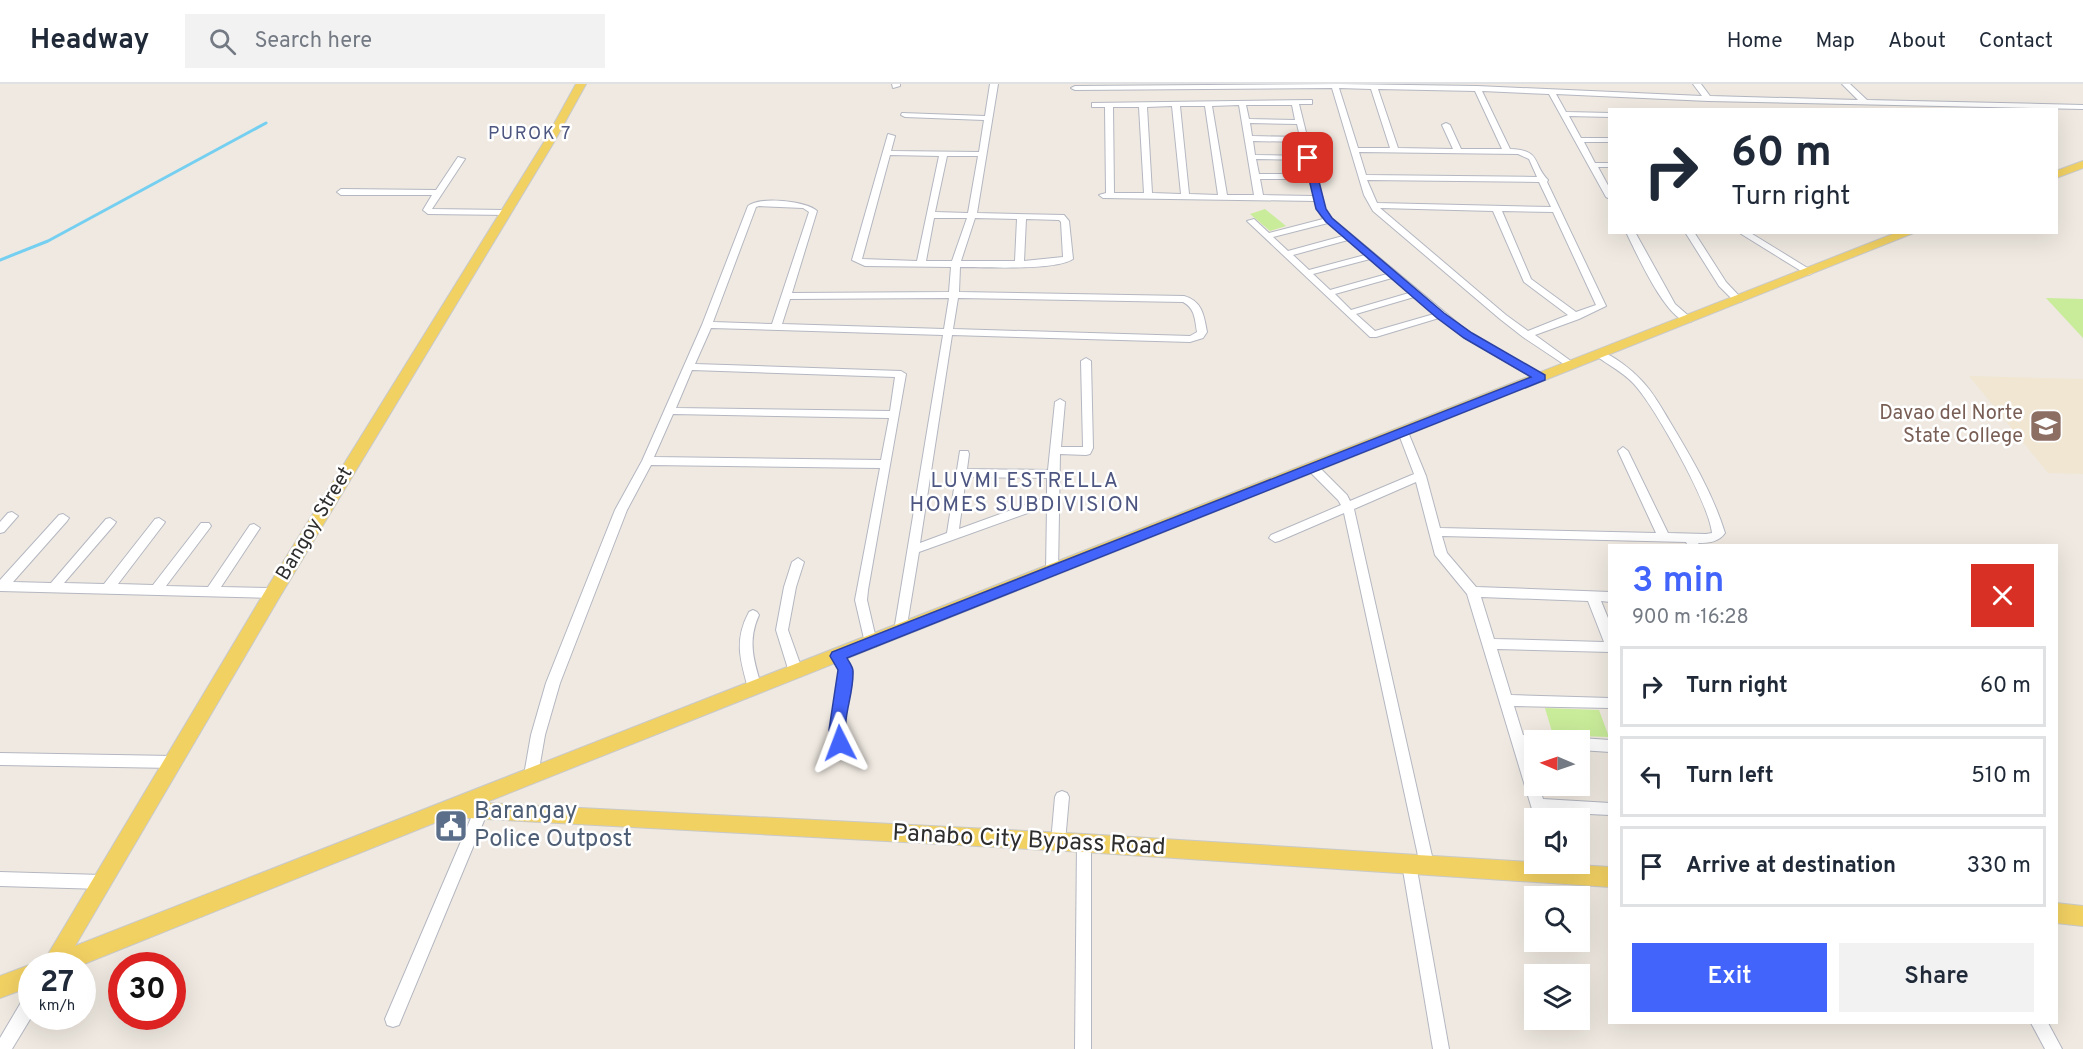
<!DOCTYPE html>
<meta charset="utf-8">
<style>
:root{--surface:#fff;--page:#f2f2f3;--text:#1f2937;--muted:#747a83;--line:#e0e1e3;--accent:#4264fb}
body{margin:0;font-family:Overpass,sans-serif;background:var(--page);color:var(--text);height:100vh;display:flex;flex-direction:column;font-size:22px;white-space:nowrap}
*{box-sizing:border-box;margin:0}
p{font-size:20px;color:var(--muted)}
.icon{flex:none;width:33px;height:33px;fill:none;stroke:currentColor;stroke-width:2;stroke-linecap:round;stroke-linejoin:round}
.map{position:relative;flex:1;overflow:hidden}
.panel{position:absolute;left:1608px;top:460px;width:450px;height:480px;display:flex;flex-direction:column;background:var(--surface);border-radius:0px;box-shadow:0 6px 24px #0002}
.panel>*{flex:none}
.top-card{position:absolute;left:1608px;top:24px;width:450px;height:126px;border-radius:0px;box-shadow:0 6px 24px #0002;background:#fff;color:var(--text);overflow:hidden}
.needle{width:39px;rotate:272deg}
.controls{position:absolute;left:1524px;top:646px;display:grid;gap:12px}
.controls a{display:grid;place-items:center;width:66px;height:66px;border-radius:0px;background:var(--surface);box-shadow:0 6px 24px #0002;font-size:30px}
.speed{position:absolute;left:18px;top:868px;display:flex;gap:12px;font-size:30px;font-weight:700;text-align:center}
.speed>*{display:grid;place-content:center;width:78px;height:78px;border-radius:50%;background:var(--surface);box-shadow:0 6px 24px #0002;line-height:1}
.speed small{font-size:15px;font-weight:400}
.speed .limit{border:9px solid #d22;background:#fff;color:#111}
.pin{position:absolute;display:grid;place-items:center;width:51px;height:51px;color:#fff;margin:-26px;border-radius:12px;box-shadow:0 3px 9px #0006}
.me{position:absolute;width:66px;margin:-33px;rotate:357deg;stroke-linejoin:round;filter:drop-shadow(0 0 4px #0008)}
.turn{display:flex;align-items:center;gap:21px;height:126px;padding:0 24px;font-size:27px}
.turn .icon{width:78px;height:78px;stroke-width:2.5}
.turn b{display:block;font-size:42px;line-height:51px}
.round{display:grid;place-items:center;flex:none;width:63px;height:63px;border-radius:0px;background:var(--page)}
.headline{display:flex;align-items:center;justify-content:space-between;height:102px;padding:0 24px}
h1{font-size:36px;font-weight:600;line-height:45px;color:var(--accent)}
.primary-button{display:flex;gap:12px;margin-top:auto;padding:12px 24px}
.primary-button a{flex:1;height:69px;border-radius:0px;background:var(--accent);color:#fff;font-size:24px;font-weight:600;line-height:69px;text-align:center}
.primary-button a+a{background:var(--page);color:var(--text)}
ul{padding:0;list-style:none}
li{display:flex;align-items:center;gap:18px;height:81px;margin:0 12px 9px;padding:0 12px;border:3px solid var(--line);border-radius:0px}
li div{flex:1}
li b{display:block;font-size:22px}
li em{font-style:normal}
header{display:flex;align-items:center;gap:36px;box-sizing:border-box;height:84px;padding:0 30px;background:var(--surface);border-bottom:2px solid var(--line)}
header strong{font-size:28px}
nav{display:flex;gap:33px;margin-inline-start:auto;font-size:21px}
.search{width:420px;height:54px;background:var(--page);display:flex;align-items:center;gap:15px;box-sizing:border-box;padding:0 21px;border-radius:0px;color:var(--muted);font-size:22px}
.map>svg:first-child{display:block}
</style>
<header>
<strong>Headway</strong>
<div class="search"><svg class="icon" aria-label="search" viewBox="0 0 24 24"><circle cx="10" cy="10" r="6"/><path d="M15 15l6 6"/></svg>Search here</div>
<nav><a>Home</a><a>Map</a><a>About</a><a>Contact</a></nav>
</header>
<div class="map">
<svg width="2083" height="965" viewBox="0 0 2083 965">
<rect width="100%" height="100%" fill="#efe9e1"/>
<path fill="#f0e6d1" d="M1969,292L2083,295V390L2048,389Z"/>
<g fill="#c9ec9a">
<path d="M1265,125L1286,142L1270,147L1250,130Z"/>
<path d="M2046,214L2083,215V254Z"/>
<path d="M1545,624L1599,626L1609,653L1553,651Z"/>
</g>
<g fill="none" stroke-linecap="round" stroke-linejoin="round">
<path stroke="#75cff0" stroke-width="3" d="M0,176L48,157L266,39"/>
<g stroke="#b4b7c1" stroke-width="2">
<g id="minor">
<path d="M892,0H900V2L893,4Z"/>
<path d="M990,0H998L977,129L1064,131L1069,137L1073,175C1055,187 984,183 960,183L959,208L1184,212C1202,217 1204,231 1207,248L1203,254L1190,258L952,251L920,459L947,449L960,367H968L969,370L967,385L1048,386L1055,318L1060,315L1065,318L1061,363H1083L1081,277L1086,274L1091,277L1093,364L1090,370L1086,371L1060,370L1058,487L1056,490H1048L1046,487L1047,422L919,468L906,547L904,550H896L894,547L943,251L711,244L695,280L901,287L906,290L868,506L867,516L877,559L876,563H866L865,559L855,516L880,384L651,381L627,426L560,599L545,651L538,691L536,695L531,697L526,695L524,691L531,651L546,599L615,426L642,377L702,241L748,122C760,112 806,117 817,127L792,209L949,208L951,183L865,182L852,176L888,50L895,52L891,67L979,68L984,36L905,33L901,31L902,29L985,32ZM890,71L939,72L917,177L862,175ZM947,72H978L968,129L935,128ZM759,122L803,124L809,128L772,240L713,238L756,123ZM934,134H967L952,177H926ZM975,134L1017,135L1015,177H961ZM1026,135L1059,136L1061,138L1063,173L1024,177ZM949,214L944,245L782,240L790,215ZM958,214L1183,218C1195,224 1195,236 1197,248L1190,252L953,245ZM692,286L895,293L890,327L676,324ZM673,330L889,334L881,376L654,373ZM966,393L1047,394V413L959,445Z"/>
<path d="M1339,0L1477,2L1702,12L1693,0H1701L1710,12L1858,16L1842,0H1850L1867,16L2083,21V25L1708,17L1556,10L1566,28L1610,29V33L1569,32L1581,54H1610V58H1584L1595,79H1610V83H1598L1610,105V115L1606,113L1549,10L1482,7L1510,65C1542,66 1532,80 1548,96L1547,98L1606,222L1579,235L1535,251L1575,280L1576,282L1571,285L1523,253L1500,235L1373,127L1364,111L1332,4L1075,6L1071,4L1075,2ZM1339,4L1371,5L1390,64H1358ZM1378,5L1475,7L1502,65H1461L1450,41L1446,39L1442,41L1453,65L1398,64ZM1359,68L1518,70L1529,75L1537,93L1366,91ZM1367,96L1539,98L1551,123L1377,119ZM1380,124L1493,127L1524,198L1568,231L1528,247L1506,231ZM1502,127L1553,128L1596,221L1576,228L1531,195Z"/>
<path d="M1312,16V20H1299L1325,125L1328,131L1471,250L1545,292V296H1537L1465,254L1439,234L1376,253H1370L1247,137L1254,135L1269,149L1323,135L1317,125L1315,117L1103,114L1099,111L1106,109L1105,23H1092V19ZM1239,21L1254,111H1227L1212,22ZM1246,21H1292L1295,36L1249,35ZM1172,22L1181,110L1152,109L1147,23ZM1180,22H1205L1218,111L1189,110ZM1113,23H1139L1144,109H1114ZM1250,39L1297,40L1300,53L1252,52ZM1253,57L1301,58L1304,72L1255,71ZM1256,75L1305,76L1308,90H1259ZM1260,95H1310L1314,112L1263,111ZM1328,139L1343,152L1288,167L1273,153ZM1348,156L1365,171L1309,186L1293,171ZM1370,175L1387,190L1330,206L1313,190ZM1392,194L1409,209L1351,226L1335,210ZM1414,213L1434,230L1375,247L1356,230Z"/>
<path d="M458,73L465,75L432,125L505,126L508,127V131L428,130L423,126L432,111H341L337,108L341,105L436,106Z"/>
<path d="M1626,148H1635L1675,220L1691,234V238C1668,241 1636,168 1626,148Z"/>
<path d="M1685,148H1694L1726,198L1743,216L1741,218H1735L1719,202Z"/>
<path d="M1738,148H1749L1814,188L1809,191L1806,190Z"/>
<path d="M1600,267C1614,272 1631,285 1641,296C1653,308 1661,323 1670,338C1691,373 1713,410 1725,449C1719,458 1709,459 1698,459L1700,462H1688L1686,458L1442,452L1447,469L1476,503L1610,508V518L1601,517L1610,539V568L1497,565L1511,611L1610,614V624L1514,622L1523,651L1539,653L1541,657H1534V663L1527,662L1534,687V702H1539L1543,715L1610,719V731L1547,728L1549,735H1535L1467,510L1435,471L1416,398L1354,425L1434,781L1432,786L1427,788L1422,786L1420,781L1344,429L1279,457L1275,458L1269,454L1271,451L1341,421L1338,416L1309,387L1307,384L1309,381H1317L1347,411L1350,417L1414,390L1398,348L1403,344L1408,348L1426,392L1440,444L1656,449L1618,367L1623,363L1628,367L1668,449L1706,450L1712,449C1709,419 1655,323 1634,300C1624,289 1609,281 1596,272V268ZM1481,513L1588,517L1604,558L1494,555Z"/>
<path d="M12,428L18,432L4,448L0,449V438L8,429Z"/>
<path d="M63,430L69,434L67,437L13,498L51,499L106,435L110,434L116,438L114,441L64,499L104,500L155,435L159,434L165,438L163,441L118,500L153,501L201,439H209L211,442L209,445L166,502L208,503L250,441L254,440L260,444L221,503L273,504L277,506L279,509L277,512L273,514L0,507V496L59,431Z"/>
<path d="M798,474L804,478L796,503L788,546L803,588L801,592L796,593L791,592L789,588L776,546L784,503L792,478Z"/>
<path d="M753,526L757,528L759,531C747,557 754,578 762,604L760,608L755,609L750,608L748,604C740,575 734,556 749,528Z"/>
<path d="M838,567L843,568L852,586L845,632L847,659L845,663L840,665L835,663C823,638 841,614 839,589C839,583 834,577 832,572L833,568Z"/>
<path d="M1580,654L1610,656V668L1580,666V657H1575Z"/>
<path d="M0,669L173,672L178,674L180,678L178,682L173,684L0,681Z"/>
<path d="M1062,707L1067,709L1069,713L1065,758L1063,763L1058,765L1053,763L1051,758L1055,713L1057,709Z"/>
<path d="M481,721L486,722L488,727L399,941L393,943L387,941L385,935L474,727L476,722Z"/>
<path d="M1084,752L1089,754L1091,759V965H1075L1077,759L1079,754Z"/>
<path d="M1409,773L1414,775L1416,780L1449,965H1433L1402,780L1404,775Z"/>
<path d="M0,788L102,791L107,793L110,798L107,803L102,805L0,802Z"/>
<path d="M32,908V932L12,965H0V954L26,910Z"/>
<path d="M2031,939H2048L2062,965H2045Z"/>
</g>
</g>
<g stroke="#c9c9c9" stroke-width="2">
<g id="major">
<path d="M576,0H586L554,58L279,514L75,862L1898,148H1916L484,719L1084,750L1610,783V803L1084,768L449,733L79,882H41L267,504L544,58Z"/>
<path d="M2083,77V84L2056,94V87Z"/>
<path d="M2056,819L2083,822V842L2056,839Z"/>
<path d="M32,880L36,882H32V902L0,914V892Z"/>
</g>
</g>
<use href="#minor" fill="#fff" fill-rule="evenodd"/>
<use href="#major" fill="#f2d163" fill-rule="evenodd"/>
</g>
<path fill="#8e8b86" d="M456,733L458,736L459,746L444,751L441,748Z"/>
<path fill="#cbc7bf" stroke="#8e8b86" stroke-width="1.5" d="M456,733L457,743L441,748L440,735Z"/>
<path fill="#4264fb" stroke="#2b41a3" stroke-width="1.5" d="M1308,71L1313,74L1326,125L1332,134L1444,229L1472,249L1545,291V296L847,574C849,578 853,583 853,587C854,612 841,634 847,659L845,664L840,666L834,664L829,646L838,586L830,572L832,568L1531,293L1464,254L1437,234L1326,138L1316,125L1304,74Z"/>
<defs>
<g id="university-square" transform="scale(1.725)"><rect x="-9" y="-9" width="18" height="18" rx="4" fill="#8d6e63" stroke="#fff"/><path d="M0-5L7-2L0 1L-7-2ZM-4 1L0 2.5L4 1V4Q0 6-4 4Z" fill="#fff"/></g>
<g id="civic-square" transform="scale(1.725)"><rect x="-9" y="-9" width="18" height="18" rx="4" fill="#5c6f8a" stroke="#fff"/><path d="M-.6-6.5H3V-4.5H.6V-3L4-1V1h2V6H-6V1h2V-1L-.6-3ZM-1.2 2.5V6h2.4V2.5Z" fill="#fff"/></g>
</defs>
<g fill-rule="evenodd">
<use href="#university-square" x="2046" y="342"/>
<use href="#civic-square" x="451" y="742"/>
</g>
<g text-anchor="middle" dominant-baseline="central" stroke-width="5" stroke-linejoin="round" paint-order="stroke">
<g font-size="18" letter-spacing="1.5" fill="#4d5680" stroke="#fff">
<text x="530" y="50">PUROK 7</text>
</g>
<g font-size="20" fill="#785e54" stroke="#fff" text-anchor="end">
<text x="2023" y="330">Davao del Norte<tspan x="2023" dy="23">State College</tspan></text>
</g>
<g font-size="20" fill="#2e2e2e" stroke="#fff">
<text transform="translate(315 440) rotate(-59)">Bangoy Street</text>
</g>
<g font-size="21" letter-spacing="1.5" fill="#4d5680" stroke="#fff">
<text x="1025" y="397">LUVMI ESTRELLA<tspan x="1025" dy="24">HOMES SUBDIVISION</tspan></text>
</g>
<g font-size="24" fill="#4e5e75" stroke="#fff" text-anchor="start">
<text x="474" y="728">Barangay<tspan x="474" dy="28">Police Outpost</tspan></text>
</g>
<g font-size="24" fill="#2e2e2e" stroke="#fff">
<text transform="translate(1029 757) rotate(3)">Panabo City Bypass Road</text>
</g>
</g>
</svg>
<div class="controls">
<a><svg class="needle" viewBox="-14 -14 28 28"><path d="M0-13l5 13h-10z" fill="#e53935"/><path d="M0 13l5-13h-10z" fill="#747a83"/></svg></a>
<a><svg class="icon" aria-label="sound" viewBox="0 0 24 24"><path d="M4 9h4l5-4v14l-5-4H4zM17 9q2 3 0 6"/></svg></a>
<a><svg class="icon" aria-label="search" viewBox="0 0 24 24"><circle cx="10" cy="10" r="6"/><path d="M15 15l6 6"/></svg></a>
<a><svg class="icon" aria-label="layers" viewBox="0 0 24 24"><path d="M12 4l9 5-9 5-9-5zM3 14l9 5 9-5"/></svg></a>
</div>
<div class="speed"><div>27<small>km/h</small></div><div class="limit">30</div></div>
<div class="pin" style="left:1308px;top:74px;background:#d93025"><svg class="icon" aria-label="arrive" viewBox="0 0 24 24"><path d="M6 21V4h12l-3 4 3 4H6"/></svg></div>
<svg class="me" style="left:840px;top:659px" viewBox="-20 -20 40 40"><path d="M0-17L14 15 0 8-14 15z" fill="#4264fb" stroke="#fff" stroke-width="4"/></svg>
<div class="top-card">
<div class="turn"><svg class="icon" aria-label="right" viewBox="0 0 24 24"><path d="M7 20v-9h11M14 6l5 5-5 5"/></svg><div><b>60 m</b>Turn right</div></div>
</div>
<section class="panel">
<div class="headline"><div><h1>3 min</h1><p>900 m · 16:28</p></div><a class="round" style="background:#d93025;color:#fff"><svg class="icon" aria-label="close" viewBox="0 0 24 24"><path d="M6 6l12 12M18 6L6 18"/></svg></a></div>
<ul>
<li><svg class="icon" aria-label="right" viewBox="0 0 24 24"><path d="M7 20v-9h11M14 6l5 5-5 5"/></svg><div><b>Turn right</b></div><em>60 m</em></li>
<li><svg class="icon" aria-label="left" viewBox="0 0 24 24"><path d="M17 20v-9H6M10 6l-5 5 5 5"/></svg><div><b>Turn left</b></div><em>510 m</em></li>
<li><svg class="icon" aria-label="arrive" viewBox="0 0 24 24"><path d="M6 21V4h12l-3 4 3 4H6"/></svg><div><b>Arrive at destination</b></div><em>330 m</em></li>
</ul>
<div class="primary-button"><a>Exit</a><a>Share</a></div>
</section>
</div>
